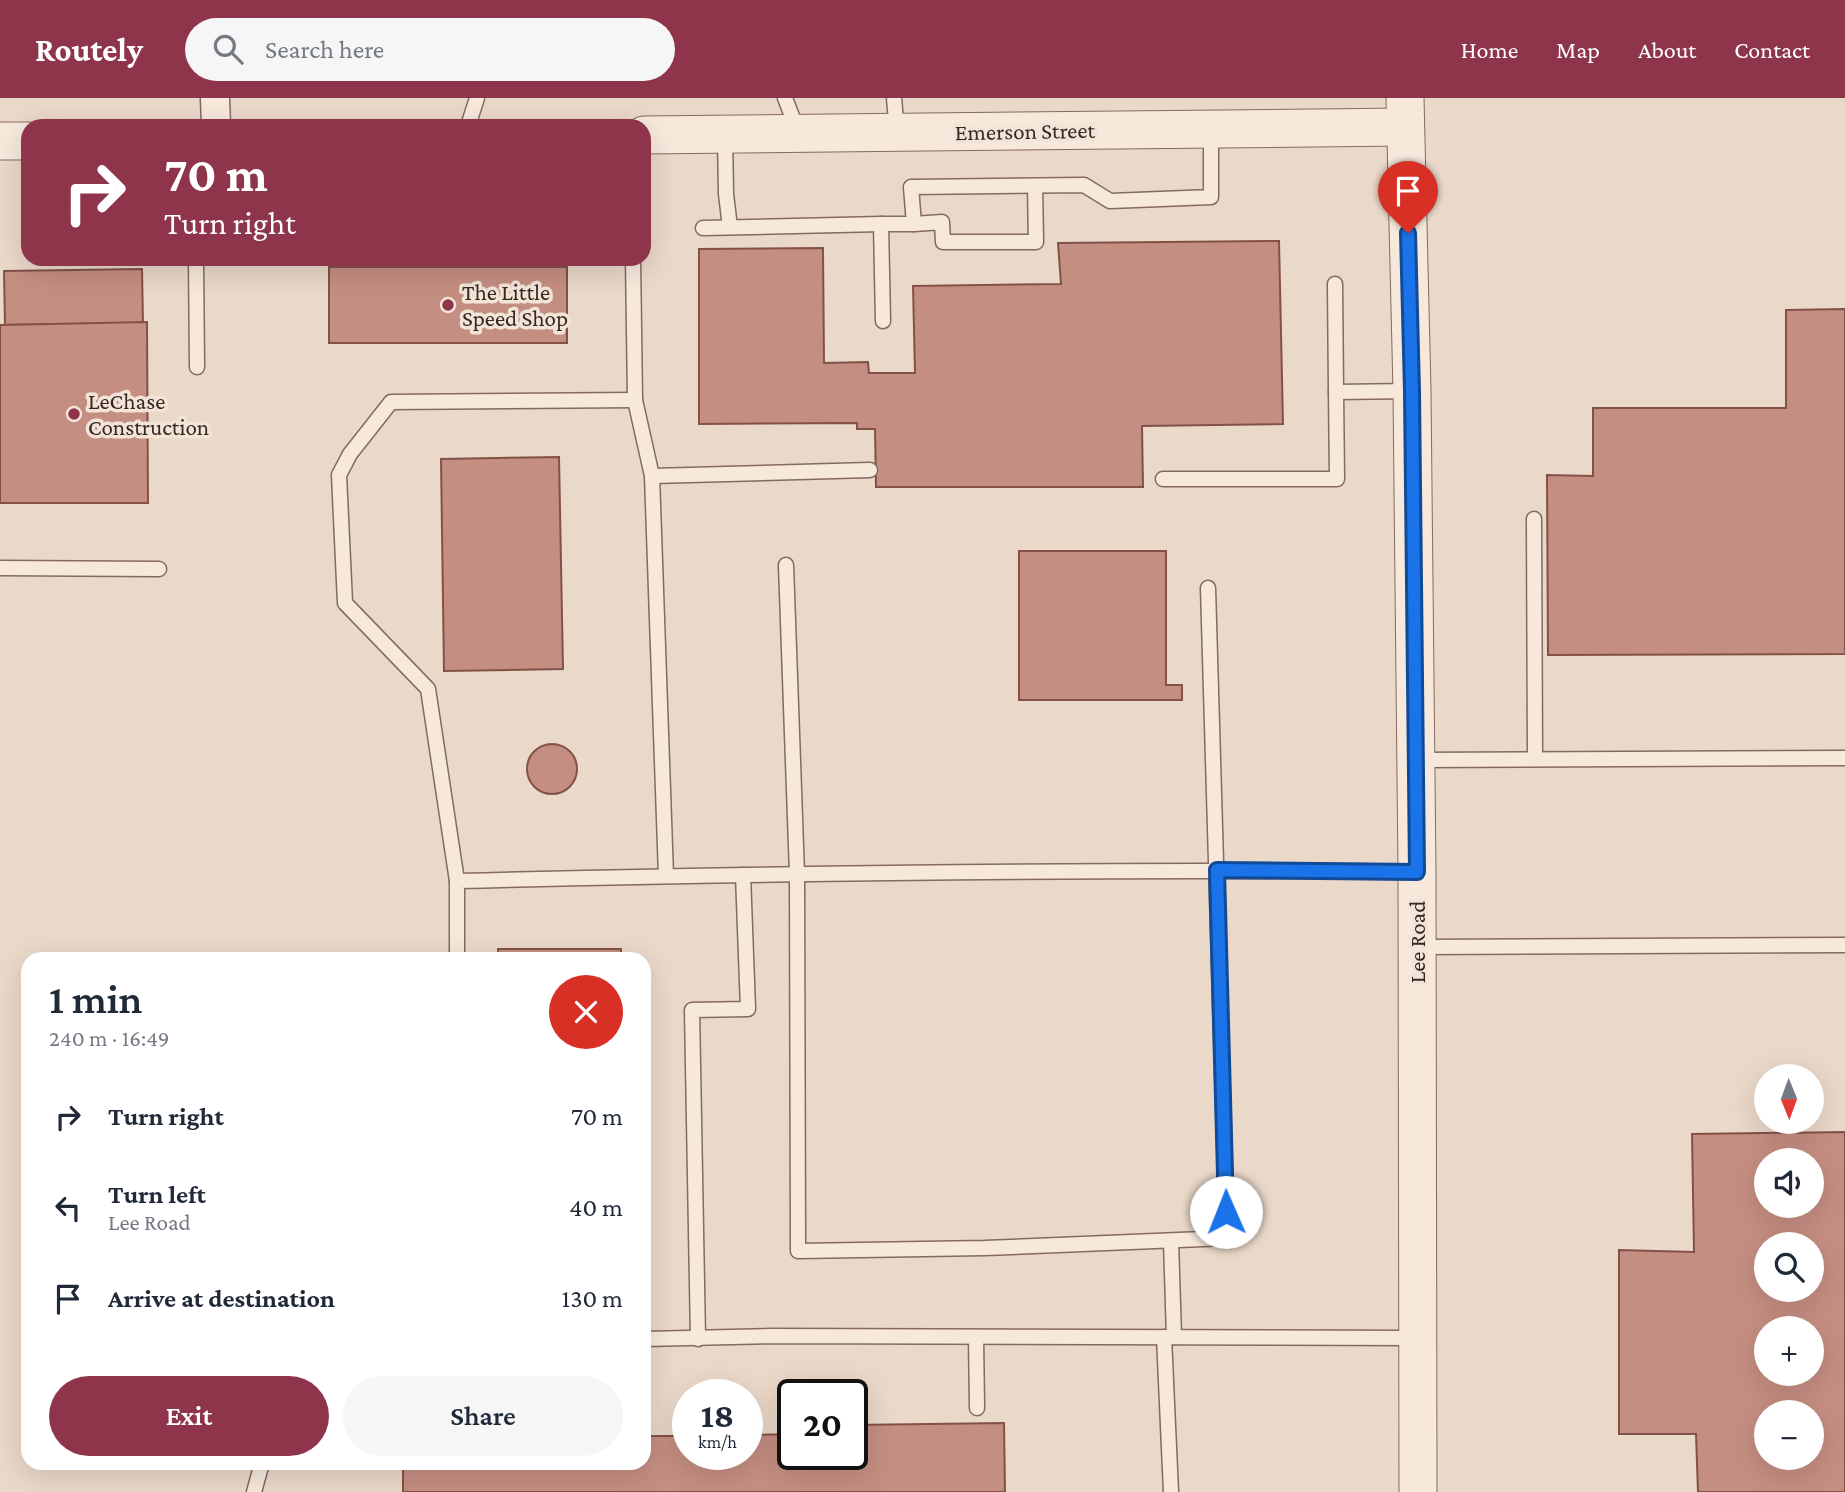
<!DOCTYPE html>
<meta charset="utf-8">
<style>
:root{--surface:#fff;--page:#f6f6f7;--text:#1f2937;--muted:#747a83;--accent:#8e354b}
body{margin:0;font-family:"Crimson Pro",serif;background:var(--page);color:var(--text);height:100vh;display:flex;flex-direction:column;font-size:26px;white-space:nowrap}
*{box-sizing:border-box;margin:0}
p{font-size:23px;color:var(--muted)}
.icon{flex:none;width:38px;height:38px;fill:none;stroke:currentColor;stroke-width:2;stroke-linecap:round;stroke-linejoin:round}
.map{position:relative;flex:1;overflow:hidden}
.drawer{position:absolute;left:21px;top:854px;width:630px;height:518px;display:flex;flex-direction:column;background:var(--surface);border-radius:21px;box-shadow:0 7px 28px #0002}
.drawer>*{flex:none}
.top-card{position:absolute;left:21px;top:21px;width:630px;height:147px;border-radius:21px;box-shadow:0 7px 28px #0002;background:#8e354b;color:#fff;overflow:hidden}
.needle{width:46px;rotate:179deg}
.controls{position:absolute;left:1754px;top:966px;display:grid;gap:14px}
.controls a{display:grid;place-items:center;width:70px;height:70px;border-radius:50%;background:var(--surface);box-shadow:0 7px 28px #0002;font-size:35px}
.speed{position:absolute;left:672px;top:1281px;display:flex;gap:14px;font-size:35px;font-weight:700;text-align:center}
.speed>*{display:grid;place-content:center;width:91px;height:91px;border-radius:50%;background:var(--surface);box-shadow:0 7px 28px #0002;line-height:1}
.speed small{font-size:18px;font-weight:400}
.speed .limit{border:4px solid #111;border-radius:10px;background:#fff;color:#111}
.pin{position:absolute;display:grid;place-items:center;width:60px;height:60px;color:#fff;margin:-72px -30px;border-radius:50% 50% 50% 0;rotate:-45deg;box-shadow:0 0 7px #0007}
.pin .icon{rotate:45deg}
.me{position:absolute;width:77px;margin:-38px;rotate:359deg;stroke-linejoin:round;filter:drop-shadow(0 0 5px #0008)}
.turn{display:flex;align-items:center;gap:24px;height:147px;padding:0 28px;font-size:32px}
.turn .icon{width:91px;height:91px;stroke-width:2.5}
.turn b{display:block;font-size:49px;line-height:60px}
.round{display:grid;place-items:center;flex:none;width:74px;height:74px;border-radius:37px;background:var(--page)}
.headline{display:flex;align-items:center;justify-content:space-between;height:119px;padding:0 28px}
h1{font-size:42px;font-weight:600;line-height:52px}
.button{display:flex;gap:14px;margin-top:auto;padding:14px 28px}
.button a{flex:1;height:80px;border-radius:42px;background:var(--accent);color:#fff;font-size:28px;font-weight:600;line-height:80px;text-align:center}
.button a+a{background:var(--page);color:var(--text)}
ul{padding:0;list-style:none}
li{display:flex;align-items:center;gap:21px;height:91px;padding:0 28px}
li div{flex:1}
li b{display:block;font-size:26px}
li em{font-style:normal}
header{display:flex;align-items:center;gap:42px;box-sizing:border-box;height:98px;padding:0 35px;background:var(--accent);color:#fff}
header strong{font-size:33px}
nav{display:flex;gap:38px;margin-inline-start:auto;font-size:24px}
.search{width:490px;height:63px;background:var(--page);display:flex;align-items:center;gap:18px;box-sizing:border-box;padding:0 24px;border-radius:38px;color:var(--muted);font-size:26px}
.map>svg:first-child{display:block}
</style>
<header>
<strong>Routely</strong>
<div class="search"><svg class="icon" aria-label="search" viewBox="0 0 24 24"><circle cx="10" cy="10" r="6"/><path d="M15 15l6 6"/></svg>Search here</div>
<nav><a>Home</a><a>Map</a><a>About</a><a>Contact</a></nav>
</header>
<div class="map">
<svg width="1845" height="1394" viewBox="0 0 1845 1394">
<rect width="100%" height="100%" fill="#ead8c9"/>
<g fill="#c58e82" stroke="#825147" stroke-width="2" fill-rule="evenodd">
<path d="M1279,143L1283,326L1142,328L1143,389H876L875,331H857V325L699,326V151L823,150L824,265L868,264L869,275H915L913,188L1061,186L1058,145Z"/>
<rect x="329" y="169" width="238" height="76"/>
<path d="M142,171L143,225L5,227L4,173Z"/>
<path d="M1845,211V556L1548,557L1547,377L1593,378V310H1786V212Z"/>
<path d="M147,224L148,405H0V227Z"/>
<path d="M559,359L563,571L444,573L441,361Z"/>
<path d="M1019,453H1166V587H1182V602H1019Z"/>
<circle cx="552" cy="671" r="25"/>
<rect x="498" y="851" width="123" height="10"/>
<path d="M1845,1034V1394H1698L1696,1336H1619V1152L1694,1154L1692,1036ZM1766,1062H1811V1108H1766ZM1766,1146H1811V1192H1766ZM1766,1230H1811V1276H1766ZM1766,1314H1811V1360H1766Z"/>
<path d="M1004,1325L1005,1394H403V1365H644V1338H688V1356H747V1337L793,1336V1356H852V1327Z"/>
</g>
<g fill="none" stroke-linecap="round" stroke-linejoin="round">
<g stroke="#856a5f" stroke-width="17">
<g id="service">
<path d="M785,0L798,34"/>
<path d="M894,0L897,34"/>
<path d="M468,28L477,0"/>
<path d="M725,38L726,96L730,129"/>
<path d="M914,126L942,124L943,144H1036L1035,88"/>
<path d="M703,130L881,126"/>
<path d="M196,161L197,269"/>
<path d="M633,161L635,302L652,378L666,778"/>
<path d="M1335,186L1336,294"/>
<path d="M883,223L881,126H914L911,89L1084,87L1110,103L1211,99V33"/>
<path d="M652,378L870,372"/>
<path d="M1163,381H1337L1336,294L1411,293"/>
<path d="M1534,421L1535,661"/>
<path d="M786,467L797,776L798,1153L985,1150L1227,1140L1208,490"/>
<path d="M0,470L159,471"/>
<path d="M1417,662L1845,660"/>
<path d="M457,783L428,591L345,505L339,377L350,356L391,304L635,302"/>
<path d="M1418,849L1845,847"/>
<path d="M457,861V783C777,775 1096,771 1416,774"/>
<path d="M1171,1143L1174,1239"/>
<path d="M976,1239L977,1310"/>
<path d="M1164,1239L1171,1394"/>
<path d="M644,1241L773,1238L1416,1240"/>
<path d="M698,1241L692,912L748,911L743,777"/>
<path d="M254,1394L262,1365"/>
</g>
</g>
<g stroke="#856a5f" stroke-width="31">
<path id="minor" d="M215,0L216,28"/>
</g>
<g stroke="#856a5f" stroke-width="39">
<g id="tertiary">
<path d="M1405,0L1412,293L1417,774L1418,1394"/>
<path d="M644,37L1405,29"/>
<path d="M0,43H28"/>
</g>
</g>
<use href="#service" stroke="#f6e8db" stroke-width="14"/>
<use href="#minor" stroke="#f6e8db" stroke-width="28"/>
<use href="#tertiary" stroke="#f6e8db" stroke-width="37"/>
</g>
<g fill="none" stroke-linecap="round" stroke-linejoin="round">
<g stroke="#114b97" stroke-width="18">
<path id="route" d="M1226,1114L1217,772L1417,774L1412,293L1408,135"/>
</g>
<use href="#route" stroke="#1a73e8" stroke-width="12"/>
</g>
<g fill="#8e354b" stroke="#f2e4d7" stroke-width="2.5">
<circle cx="448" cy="207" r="7"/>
<circle cx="74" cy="316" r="7"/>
</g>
<g text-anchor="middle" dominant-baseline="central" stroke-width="7" stroke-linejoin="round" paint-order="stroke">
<g font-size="23" fill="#372721" stroke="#f2e4d7">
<text transform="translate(1025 33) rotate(-1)">Emerson Street</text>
<text transform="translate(1417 844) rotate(-90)">Lee Road</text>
</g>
<g font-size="23" fill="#372721" stroke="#f2e4d7" text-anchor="start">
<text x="462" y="194">The Little<tspan x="462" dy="26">Speed Shop</tspan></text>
<text x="88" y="303">LeChase<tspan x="88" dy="26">Construction</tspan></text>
</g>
</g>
</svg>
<div class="controls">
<a><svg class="needle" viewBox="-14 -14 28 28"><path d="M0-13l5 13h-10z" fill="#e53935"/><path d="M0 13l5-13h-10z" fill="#747a83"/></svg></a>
<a><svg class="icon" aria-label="sound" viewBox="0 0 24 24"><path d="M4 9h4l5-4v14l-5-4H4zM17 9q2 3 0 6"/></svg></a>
<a><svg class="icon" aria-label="search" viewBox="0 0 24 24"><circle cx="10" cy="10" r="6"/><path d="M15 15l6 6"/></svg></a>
<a>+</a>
<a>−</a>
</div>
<div class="speed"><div>18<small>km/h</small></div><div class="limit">20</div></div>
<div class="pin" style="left:1408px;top:135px;background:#d93025"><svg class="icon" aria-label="arrive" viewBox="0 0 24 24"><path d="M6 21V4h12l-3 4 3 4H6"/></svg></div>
<svg class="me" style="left:1226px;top:1114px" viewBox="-20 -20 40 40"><circle r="19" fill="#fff"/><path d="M0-13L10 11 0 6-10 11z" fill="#1a73e8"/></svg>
<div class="top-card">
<div class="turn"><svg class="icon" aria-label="right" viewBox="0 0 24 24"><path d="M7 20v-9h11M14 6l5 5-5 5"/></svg><div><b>70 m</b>Turn right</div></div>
</div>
<section class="drawer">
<div class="headline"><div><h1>1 min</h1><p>240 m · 16:49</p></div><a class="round" style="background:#d93025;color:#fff"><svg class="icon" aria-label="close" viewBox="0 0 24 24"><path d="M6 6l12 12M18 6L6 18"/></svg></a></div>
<ul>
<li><svg class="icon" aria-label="right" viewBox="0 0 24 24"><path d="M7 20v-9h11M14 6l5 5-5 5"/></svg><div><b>Turn right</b></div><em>70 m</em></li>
<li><svg class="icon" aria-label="left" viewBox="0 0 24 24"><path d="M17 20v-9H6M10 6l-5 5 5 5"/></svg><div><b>Turn left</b><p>Lee Road</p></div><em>40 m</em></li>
<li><svg class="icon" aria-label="arrive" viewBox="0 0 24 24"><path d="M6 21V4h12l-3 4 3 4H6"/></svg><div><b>Arrive at destination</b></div><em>130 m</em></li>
</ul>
<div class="button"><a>Exit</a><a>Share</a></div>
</section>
</div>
